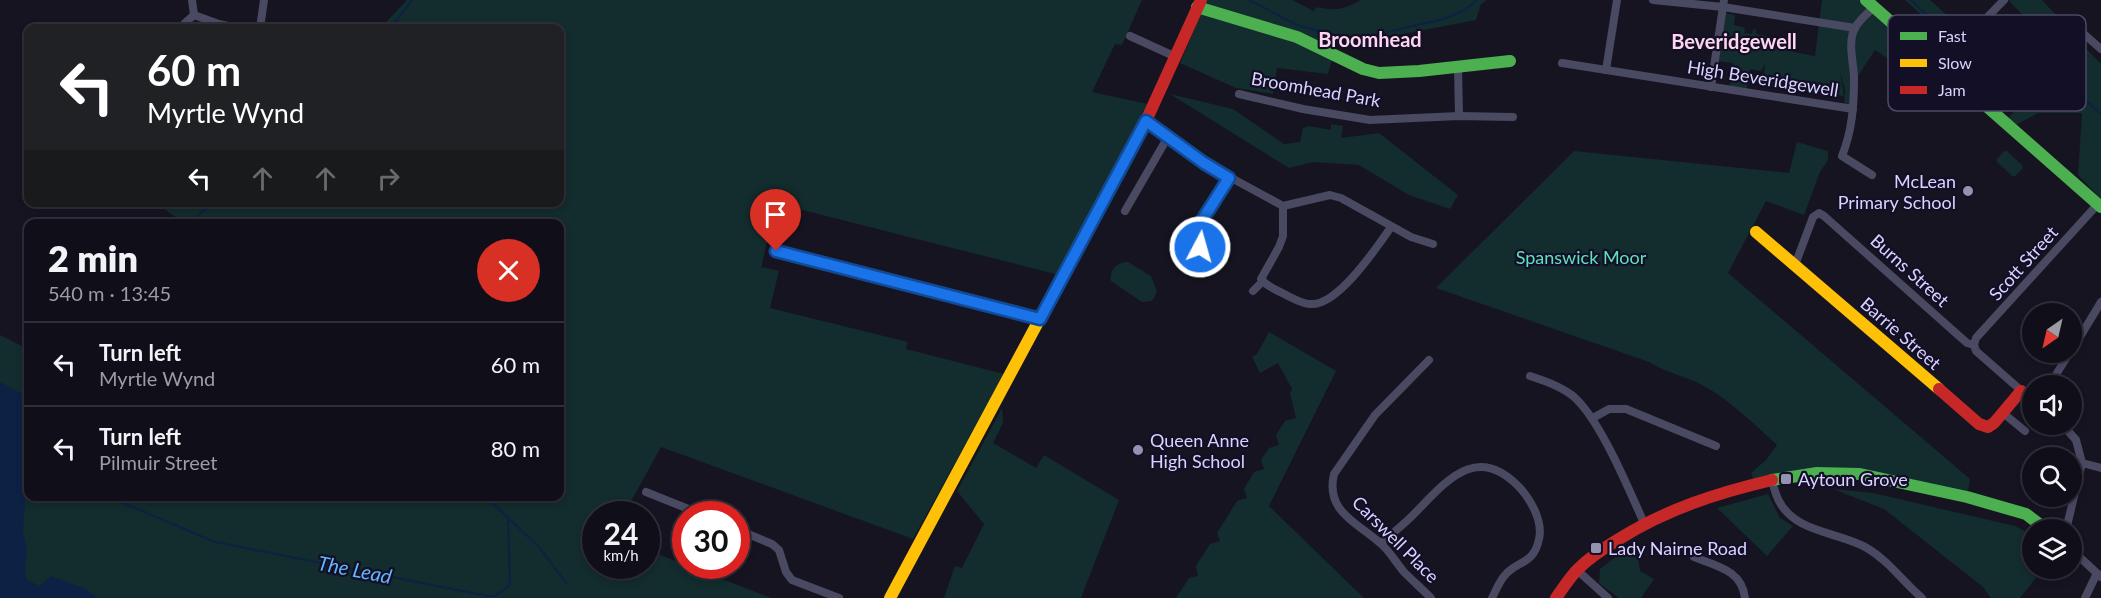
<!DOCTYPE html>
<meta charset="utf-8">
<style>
:root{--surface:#100f19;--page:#191822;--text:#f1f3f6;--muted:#9c9ca2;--line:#302f38}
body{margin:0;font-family:Lato,sans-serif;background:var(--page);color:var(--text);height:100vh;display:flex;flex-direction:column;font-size:22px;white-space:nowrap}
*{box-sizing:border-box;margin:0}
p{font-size:20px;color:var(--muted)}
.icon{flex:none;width:33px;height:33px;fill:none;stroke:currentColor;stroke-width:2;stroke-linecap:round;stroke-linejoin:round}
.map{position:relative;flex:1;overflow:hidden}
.details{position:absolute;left:24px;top:219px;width:540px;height:282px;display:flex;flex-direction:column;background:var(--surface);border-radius:12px;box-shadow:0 3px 9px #0003,0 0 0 2px var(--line)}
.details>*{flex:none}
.top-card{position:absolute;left:24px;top:24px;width:540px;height:183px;border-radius:12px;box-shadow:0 3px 9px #0003,0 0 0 2px var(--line);background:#202124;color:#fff;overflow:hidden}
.needle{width:39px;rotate:214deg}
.controls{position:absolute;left:2022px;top:303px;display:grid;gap:12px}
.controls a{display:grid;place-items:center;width:60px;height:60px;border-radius:50%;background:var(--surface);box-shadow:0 3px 9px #0003,0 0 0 2px var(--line);font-size:30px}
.speed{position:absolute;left:582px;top:501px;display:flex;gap:12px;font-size:30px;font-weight:700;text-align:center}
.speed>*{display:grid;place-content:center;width:78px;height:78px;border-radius:50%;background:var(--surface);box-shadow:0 3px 9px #0003,0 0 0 2px var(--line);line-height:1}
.speed small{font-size:15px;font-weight:400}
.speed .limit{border:9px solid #d22;background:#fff;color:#111}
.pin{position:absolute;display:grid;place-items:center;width:51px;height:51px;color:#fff;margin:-62px -26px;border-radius:50% 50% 50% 0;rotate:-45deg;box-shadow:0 0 6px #0007}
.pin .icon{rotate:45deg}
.me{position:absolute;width:66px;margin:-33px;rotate:6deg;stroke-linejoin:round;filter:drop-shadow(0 0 4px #0008)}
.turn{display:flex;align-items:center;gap:21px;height:126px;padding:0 24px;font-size:27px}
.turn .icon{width:78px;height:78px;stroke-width:2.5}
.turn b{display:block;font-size:42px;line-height:51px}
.lanes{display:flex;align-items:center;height:57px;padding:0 24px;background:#0003;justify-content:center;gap:30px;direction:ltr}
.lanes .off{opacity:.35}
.round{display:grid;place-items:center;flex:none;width:63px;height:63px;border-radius:32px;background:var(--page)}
.headline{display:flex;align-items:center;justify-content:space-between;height:102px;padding:0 24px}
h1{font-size:36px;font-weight:800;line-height:45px}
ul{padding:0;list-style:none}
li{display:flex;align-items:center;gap:18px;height:84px;padding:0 24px;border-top:2px solid var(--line)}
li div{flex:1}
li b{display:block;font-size:22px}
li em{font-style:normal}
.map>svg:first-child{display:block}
</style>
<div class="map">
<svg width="2101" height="598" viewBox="0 0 2101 598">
<rect width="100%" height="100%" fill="#161421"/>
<g fill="#132c2d">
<path d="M407,0H1142L1122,45L1115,44L1092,92L1148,104L1059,275L775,203L761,269L762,267L779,271L770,308L908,342L906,349L1004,374L913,539L661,447L624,514H596V566H646L647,550L771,598H0V335L28,349V496H560V224L180,223L181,221L156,203L560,202V28H386L387,21Z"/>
<path d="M1207,0H1292L1314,11L1316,7C1335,11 1343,10 1361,0H1487L1481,4L1476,20L1398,35L1337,41L1328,74L1277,68L1273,94L1236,88L1180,63Z"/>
<path d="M1822,0H1866L1932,59L1922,71L1932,81L1921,80L1875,50L1858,76L1853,109L1844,108L1845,90L1840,72L1844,96L1830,94V91L1810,88V84L1787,79L1786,84L1777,82L1776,90L1773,86L1763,84L1765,64L1761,71L1750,69L1746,93L1729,90L1733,63L1717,61L1724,13L1735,15L1734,25L1745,28L1744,33L1752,34L1753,29L1756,30V34L1785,39L1784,46L1792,47L1793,52L1815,56Z"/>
<path d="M1905,0H1930L1966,32L1953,44Z"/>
<path d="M2010,0H2042L2058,17L2064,26L2101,64V199L2078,175L2082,113H2038L2016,125L2007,119L2066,59L2009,1Z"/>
<path d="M1170,94L1233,109L1284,144L1300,142L1303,128L1309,126L1331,130V124L1343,126L1341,138L1379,133L1458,195L1450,209L1409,195L1359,165L1314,162L1289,168Z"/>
<path d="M1797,142L1828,151V160L1820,172L1804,215L1766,201L1728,273L1970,479L1967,497L1855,473L1756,485L1751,473L1766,460L1777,445C1754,424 1732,402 1704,386C1686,376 1666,373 1649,362L1436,288L1574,151L1789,173Z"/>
<path d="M2004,151H2007L2022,165L2023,168L2015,176H2012L1997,162V159Z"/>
<path d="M1128,262L1151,276L1157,292L1152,301L1142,302L1111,281C1109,270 1117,262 1128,262Z"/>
<path d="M1269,332L1336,371L1269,506L1364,598H1176L1189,578L1198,576L1196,566L1210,544L1220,541L1217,533L1237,501L1247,498L1244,489L1254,472L1264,469L1261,460L1269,448L1279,445L1276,435L1285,421L1296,418L1290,394L1292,389L1278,363L1260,373L1252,357L1257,354Z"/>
<path d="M1002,408L1003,423L993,443L1036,468L1044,455L1119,500L1081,598H944L955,566L962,568L984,524L957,491Z"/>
<path d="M1833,489L1873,493L2015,526L2032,535V568L2043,569L2020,598H1991L1983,587L1884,509Z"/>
<path d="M1768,494L1780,518L1793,526L1767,556L1717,508Z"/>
<path d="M1636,541L1640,571L1654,579L1641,598H1619L1599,583L1600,569Z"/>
</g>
<path fill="#0d2144" d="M0,382L28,397V466L23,531L27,553L25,569L27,580L40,586L51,576L83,588L98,598H0Z"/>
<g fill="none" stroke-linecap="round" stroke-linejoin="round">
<g stroke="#0d2144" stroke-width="2">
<path d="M1249,0L1297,25L1340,37L1359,38L1444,19L1465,10L1477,0"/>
<path d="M1911,0L1951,38"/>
<path d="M391,28L412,0"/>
<path d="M2025,69L2072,88L2101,114"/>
<path d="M194,224C197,209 213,207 225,202"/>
<path d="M107,496L215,542L488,596H495L510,585L508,516"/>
<path d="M485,496L539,547L567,584"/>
</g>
<g stroke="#4a4962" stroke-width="8">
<path d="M192,0L194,15"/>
<path d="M1653,0L1723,7L1855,28"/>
<path d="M2068,20L2101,49"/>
<path d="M185,23L194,15L219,24L237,28"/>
<path d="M260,28L264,0"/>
<path d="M1130,36L1176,57"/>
<path d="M1562,63L1853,109"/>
<path d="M1940,66L2004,0"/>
<path d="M1458,67L1459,116"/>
<path d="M1606,70L1617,0"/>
<path d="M1711,87L1724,0"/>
<path d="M1239,94L1303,109L1370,120L1459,116L1513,117"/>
<path d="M1146,121L1169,135L1204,163L1283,206L1330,195L1341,198L1411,237L1433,244"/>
<path d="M1872,175L1842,156C1852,131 1854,106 1854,79C1854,63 1847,42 1855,28C1859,20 1868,13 1874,7"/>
<path d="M1283,206V236L1279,247L1261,279C1267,287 1279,291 1288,296C1294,299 1303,304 1310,304C1337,307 1377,247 1391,227"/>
<path d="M1125,211L1169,135"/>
<path d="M1194,233L1229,178"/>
<path d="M1180,235L1194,233L1200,247"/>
<path d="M776,251L1040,319"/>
<path d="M1795,265L1813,217L1819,213L1824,216L1967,343L1974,345L1976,351L2032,400"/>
<path d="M1253,291L1263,281"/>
<path d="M1974,345L1976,338L2098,204"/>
<path d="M2072,350L2101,302"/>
<path d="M1429,360L1375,415L1334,474C1325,512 1358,523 1380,543C1390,551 1396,563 1404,572C1413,581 1422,589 1431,598"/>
<path d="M1530,376C1545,381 1560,386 1573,396C1600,419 1628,488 1644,523"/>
<path d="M2049,386L2070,352"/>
<path d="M2003,413L2025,431"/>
<path d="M1593,418L1609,409H1626L1716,446"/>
<path d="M2062,424L2076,440L2082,463L2066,530"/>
<path d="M2082,463L2101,468"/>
<path d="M1771,479C1774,486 1775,494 1779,501C1795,533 1840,532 1867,548C1889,561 1903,582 1922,598"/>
<path d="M646,492L701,514"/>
<path d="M736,529L772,544L779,550L786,572L792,580L839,598"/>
<path d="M1381,543C1392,534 1403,525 1412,516C1445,483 1476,440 1521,489C1532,502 1543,522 1539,539C1534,564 1519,560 1506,574C1500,580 1496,590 1492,598"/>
<path d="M2072,550L2101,577"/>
<path d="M1694,557C1716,566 1742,570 1745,598"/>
<path d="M1577,570L1608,598"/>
<path d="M2085,598L2097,573"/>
</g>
<g stroke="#4caf50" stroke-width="12">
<path d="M1866,0L2101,207"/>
<path d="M1197,7L1297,37L1363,69L1379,73L1419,71L1510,61"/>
<path d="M1772,480L1817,473L1860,474L1967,497L2026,514L2047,530"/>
</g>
<g stroke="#ffc107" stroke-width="12">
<path d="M1756,232L1939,389"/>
<path d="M890,598L1118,173"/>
</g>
<g stroke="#c62828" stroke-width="12">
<path d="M1118,173L1146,121L1201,0"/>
<path d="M1939,389L1979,424L1988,427L1994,423L2021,391"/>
<path d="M1556,598C1563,588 1570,577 1578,569C1590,557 1604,548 1619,539C1667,509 1717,493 1772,480"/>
</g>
</g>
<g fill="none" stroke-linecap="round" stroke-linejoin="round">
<g stroke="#114b97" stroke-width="15">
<path id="route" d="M776,251L1040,319L1146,121L1204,163L1229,178L1194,233L1200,247"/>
</g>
<use href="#route" stroke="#1a73e8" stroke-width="10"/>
</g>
<g fill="#9591b1" stroke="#130f26" stroke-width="2">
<circle cx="1968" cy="191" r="6"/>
<circle cx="1138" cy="450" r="6"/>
<rect x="1780" y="473" width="12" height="12" rx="3"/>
<rect x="1590" y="542" width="12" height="12" rx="3"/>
</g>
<g text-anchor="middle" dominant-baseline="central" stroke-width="4.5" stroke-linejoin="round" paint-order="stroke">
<g font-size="18" fill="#d9d4ff" stroke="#130f26">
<text transform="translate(1763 78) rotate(9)">High Beveridgewell</text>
<text transform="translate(1316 89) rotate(10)">Broomhead Park</text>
<text transform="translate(2023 263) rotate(-48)">Scott Street</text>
<text transform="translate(1910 270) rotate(42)">Burns Street</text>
<text transform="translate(1901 333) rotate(41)">Barrie Street</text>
<text transform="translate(1396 539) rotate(45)">Carswell Place</text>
</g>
<g font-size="18" fill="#d9d4ff" stroke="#130f26" text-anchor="start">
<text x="1956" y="181" text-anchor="end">McLean<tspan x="1956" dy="21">Primary School</tspan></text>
<text x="1150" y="440">Queen Anne<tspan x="1150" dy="21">High School</tspan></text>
<text x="1798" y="479">Aytoun Grove</text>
<text x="1608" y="548">Lady Nairne Road</text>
</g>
<g font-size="18" fill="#5fe0c0" stroke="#130f26">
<text x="1581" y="257">Spanswick Moor</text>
</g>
<g font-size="20" font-weight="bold" fill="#ffd6f0" stroke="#130f26">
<text x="1370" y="39">Broomhead</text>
<text x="1734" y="41">Beveridgewell</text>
</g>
<g font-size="20" font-style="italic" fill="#62b6ff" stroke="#130f26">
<text transform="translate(355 569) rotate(11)">The Lead</text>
</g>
</g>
<rect x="1888" y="15" width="198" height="96" rx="9" fill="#130f26" stroke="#4e4a67" stroke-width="1.5"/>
<rect x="1900" y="32" width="27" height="8" fill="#4caf50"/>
<rect x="1900" y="59" width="27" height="8" fill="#ffc107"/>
<rect x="1900" y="86" width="27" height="8" fill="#c62828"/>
<g font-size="16" fill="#d9d4ff">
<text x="1938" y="42">Fast</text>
<text x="1938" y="69">Slow</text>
<text x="1938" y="96">Jam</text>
</g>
</svg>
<div class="controls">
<a><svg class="needle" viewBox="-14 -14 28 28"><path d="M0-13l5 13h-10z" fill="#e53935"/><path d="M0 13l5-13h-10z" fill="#9c9ca2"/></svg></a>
<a><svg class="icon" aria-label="sound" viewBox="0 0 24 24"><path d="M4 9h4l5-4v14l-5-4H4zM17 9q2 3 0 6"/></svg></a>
<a><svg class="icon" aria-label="search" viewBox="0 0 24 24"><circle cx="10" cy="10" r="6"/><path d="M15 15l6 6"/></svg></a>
<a><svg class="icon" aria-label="layers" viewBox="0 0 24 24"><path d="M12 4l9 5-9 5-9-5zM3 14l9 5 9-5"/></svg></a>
</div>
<div class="speed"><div>24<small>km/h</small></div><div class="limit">30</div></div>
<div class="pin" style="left:776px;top:251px;background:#d93025"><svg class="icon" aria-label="arrive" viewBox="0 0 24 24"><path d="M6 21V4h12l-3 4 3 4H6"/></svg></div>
<svg class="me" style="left:1200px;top:247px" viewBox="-20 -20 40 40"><circle r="17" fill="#1a73e8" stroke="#fff" stroke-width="3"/><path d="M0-11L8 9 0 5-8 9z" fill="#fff"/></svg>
<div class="top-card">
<div class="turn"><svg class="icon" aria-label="left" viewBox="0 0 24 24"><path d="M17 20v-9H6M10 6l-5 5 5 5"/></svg><div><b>60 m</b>Myrtle Wynd</div></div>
<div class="lanes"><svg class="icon" aria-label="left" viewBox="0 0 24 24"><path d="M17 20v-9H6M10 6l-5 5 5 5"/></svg><svg class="icon off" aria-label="ahead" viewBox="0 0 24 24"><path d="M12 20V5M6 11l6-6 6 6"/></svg><svg class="icon off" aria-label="ahead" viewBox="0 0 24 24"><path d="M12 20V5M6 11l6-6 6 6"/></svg><svg class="icon off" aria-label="right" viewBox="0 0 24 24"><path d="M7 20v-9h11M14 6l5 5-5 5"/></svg></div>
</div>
<section class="details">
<div class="headline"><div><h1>2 min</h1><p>540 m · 13:45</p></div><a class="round" style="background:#d93025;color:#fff"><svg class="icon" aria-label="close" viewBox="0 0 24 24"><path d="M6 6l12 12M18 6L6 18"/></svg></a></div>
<ul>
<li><svg class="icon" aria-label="left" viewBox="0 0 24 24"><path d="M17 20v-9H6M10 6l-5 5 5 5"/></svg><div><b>Turn left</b><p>Myrtle Wynd</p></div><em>60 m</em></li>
<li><svg class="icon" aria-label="left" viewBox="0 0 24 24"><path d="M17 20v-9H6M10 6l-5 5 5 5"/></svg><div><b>Turn left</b><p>Pilmuir Street</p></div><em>80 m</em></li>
</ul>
</section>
</div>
